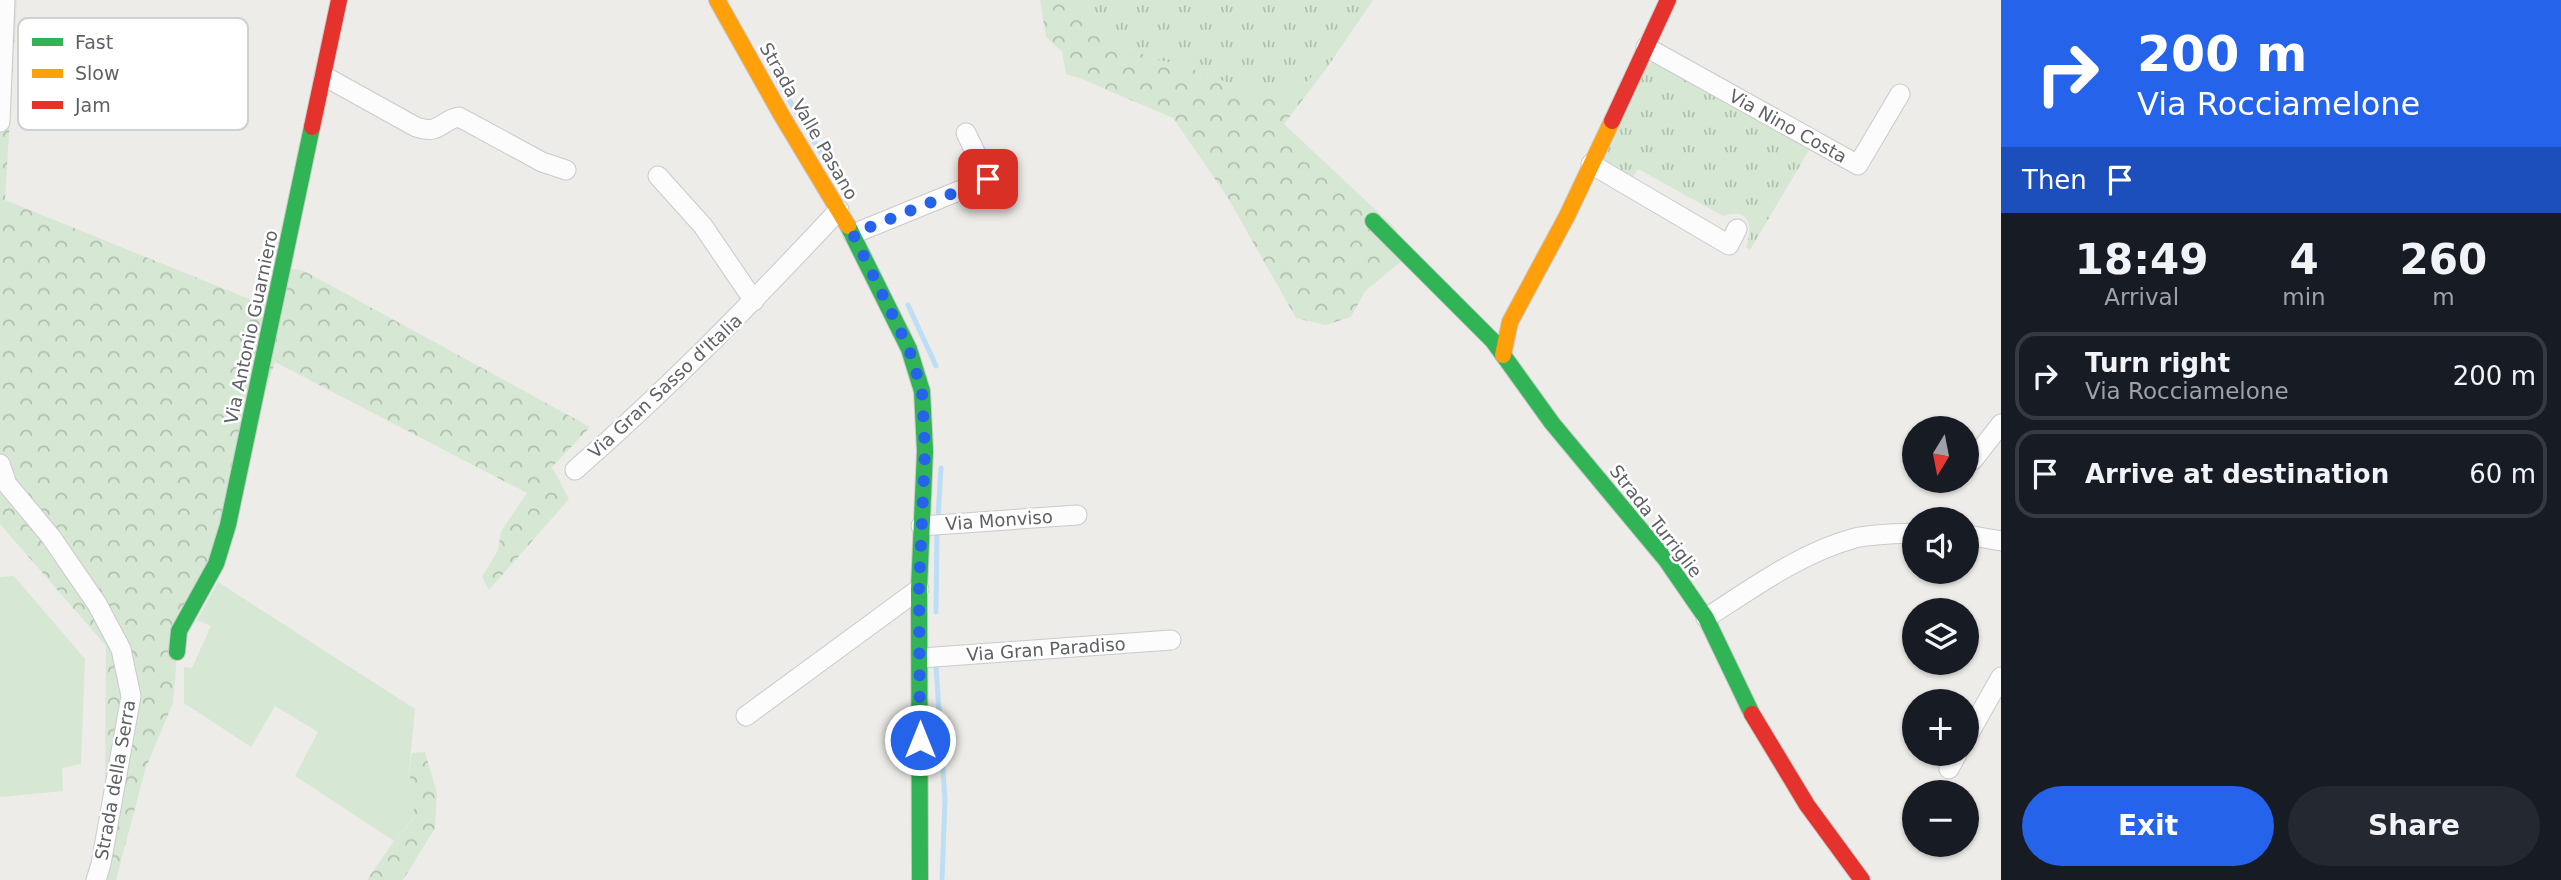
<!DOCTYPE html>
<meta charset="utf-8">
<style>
:root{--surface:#171b24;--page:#242831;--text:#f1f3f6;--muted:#9ea1a6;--line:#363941;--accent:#2563eb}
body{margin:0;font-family:"DejaVu Sans",sans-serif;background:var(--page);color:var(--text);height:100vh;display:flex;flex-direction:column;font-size:26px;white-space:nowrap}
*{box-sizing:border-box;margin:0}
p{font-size:23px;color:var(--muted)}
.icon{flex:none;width:38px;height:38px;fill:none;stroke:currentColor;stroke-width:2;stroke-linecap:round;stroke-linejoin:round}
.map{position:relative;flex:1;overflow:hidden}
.side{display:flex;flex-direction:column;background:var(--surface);width:560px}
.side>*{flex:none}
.top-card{background:#2563eb;color:#fff;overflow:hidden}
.needle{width:46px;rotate:190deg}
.fabs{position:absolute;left:1902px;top:416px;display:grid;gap:14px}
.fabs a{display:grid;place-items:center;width:77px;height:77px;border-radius:50%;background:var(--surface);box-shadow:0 2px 5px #0004;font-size:35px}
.pin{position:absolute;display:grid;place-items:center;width:60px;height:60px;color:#fff;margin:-30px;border-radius:14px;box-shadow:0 4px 10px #0006}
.me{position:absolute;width:77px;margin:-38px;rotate:0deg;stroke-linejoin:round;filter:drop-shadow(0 0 5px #0008)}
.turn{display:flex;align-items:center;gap:24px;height:147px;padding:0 21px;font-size:32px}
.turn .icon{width:91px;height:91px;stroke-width:2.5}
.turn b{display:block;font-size:49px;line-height:60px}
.then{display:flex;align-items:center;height:66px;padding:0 21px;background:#0003;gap:14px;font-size:26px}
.eta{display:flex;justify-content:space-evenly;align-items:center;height:119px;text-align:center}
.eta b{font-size:42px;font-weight:800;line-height:49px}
.cta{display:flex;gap:14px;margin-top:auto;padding:14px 21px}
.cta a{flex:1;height:80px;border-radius:42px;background:var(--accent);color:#fff;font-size:28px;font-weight:800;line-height:80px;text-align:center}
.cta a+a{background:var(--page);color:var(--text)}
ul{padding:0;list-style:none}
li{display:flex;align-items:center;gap:21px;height:88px;margin:0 14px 10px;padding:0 7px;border:4px solid var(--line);border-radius:21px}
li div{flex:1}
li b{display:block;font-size:26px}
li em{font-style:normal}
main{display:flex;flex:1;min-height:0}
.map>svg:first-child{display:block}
</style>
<main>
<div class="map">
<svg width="2001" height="880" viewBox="0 0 2001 880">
<defs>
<pattern id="grass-tufts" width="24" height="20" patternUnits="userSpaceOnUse" patternTransform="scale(1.75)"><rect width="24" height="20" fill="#d6e8d4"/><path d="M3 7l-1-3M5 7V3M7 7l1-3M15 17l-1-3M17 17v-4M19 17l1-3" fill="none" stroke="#b1bfb0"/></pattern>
<pattern id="forest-crowns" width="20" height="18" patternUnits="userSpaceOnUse" patternTransform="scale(1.75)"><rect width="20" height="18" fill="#d6e8d4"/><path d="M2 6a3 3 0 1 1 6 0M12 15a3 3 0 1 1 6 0" fill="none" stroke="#b1bfb0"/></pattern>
</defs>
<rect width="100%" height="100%" fill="#edece8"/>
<g fill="url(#grass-tufts)">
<path d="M1074,0H1373L1326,69L1315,74L1303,85L1270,99L1179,64L1156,60L1115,42L1084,21Z"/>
<path d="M1654,62L1660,64L1811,147L1750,250L1746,247C1753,227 1751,207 1723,216L1638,169L1630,181L1600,164L1646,66Z"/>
</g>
<g fill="url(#forest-crowns)">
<path d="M0,0H17L5,200L274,309L283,267L304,271L590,427L552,467L569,499L489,590L482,577L498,550L501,531L527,493L275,362L217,542L179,631L173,703L146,767L116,880H91L101,821L105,781L106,646L0,524Z"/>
<path d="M1040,0H1074L1084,21L1115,42L1156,60L1179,64L1270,99L1303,85L1315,74L1326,69L1284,124L1395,228L1409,255L1365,291L1351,317L1325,325L1296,318L1228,198L1173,118L1077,77L1066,74L1062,52L1046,37Z"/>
<path d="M425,752L437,793L435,828L403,880H367L394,841L415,818L409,772L412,753Z"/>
</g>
<g fill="#d6e8d4">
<path d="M14,576L85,659L81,764L62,768L63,791L0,797V577Z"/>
<path d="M218,582L415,709L409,772L415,817L394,841L295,776L318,732L275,706L251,747L184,703V667L192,668L211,626L197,620Z"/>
</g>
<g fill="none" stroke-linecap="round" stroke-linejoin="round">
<g stroke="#bedef5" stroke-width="5">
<path d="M778,81L835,176"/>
<path d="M908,305L936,366"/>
<path d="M936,612L937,535L941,468"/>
<path d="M936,666L945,800L942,880"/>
</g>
<g stroke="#cacaca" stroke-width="21">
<g id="street">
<path d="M1646,47L1858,165L1900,94"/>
<path d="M324,76L416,127C441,135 439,121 459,117L542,162L566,170"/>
<path d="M0,122L5,0"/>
<path d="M1591,164L1729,245L1737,229"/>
<path d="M658,176L703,226L754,301"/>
<path d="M853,234L988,179L966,133"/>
<path d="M1973,460L2001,424"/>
<path d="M0,464L7,484L51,537L97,604L121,649L131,696L101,864L96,880"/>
<path d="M575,470C669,388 754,301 839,210"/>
<path d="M921,526L1077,515"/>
<path d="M1967,535L2001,541"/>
<path d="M1706,618C1753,588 1800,553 1855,538C1873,534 1895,534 1914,533"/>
<path d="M921,658L1171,640"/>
<path d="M746,716L919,589"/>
<path d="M1967,737L2001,677"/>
<path d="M1949,769L1957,754"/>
</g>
</g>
<g stroke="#c9c9c9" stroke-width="18">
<g id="fast">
<path d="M1373,221L1493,341L1552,423L1666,560L1706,618L1752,714"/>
<path d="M848,226L909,349L922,391L925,451L919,589L920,880"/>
<path d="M177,652L179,631L216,564L228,525L312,127"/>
</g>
</g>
<g stroke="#c9c9c9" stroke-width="18">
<g id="slow">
<path d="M717,0L782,116L848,226"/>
<path d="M1503,355L1510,322L1567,216L1612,121"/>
</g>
</g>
<g stroke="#c9c9c9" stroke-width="18">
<g id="jam">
<path d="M1612,121L1668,0"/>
<path d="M312,127L339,0"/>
<path d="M1752,714L1807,805L1862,880"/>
</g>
</g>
<use href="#street" stroke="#fcfcfc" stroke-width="19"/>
<use href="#fast" stroke="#30b455" stroke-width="16"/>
<use href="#slow" stroke="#ff9f0a" stroke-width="16"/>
<use href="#jam" stroke="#e5322d" stroke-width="16"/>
</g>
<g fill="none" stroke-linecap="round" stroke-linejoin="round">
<path stroke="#2563eb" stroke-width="12" stroke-dasharray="0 21.6" d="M920,740L919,589L925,451L922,391L909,349L853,234L988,179"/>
</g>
<g text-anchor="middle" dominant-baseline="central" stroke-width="5" stroke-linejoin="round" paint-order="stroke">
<g font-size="18" fill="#5e6166" stroke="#fff">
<text transform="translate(809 121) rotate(60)">Strada Valle Pasano</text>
<text transform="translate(1788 126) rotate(29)">Via Nino Costa</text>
<text transform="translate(251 327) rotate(-78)">Via Antonio Guarniero</text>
<text transform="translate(665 386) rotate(-43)">Via Gran Sasso d'Italia</text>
<text transform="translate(999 520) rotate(-4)">Via Monviso</text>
<text transform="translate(1656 521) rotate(52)">Strada Turriglie</text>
<text transform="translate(1046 649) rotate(-4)">Via Gran Paradiso</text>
<text transform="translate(115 780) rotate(-80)">Strada della Serra</text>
</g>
</g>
<rect x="18" y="18" width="230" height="112" rx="10" fill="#fff" stroke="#cfd0d1" stroke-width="2"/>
<rect x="32" y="38" width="31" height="8" fill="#30b455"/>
<rect x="32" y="69" width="31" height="9" fill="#ff9f0a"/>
<rect x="32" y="101" width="31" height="8" fill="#e5322d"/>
<g font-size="19" fill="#5e6166">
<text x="75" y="49">Fast</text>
<text x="75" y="80">Slow</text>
<text x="75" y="112">Jam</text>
</g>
</svg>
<div class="fabs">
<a><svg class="needle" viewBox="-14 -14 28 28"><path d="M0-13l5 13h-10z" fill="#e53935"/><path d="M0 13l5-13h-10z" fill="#9ea1a6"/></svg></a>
<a><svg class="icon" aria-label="sound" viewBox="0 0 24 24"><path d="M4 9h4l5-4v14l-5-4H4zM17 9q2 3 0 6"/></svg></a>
<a><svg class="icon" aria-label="layers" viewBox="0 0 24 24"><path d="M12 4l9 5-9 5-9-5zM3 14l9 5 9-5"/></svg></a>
<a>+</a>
<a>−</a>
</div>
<div class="pin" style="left:988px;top:179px;background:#d93025"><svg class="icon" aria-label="arrive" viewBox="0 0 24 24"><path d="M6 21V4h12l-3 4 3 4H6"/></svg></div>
<svg class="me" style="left:920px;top:740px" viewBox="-20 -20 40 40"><circle r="17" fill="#2563eb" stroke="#fff" stroke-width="3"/><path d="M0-11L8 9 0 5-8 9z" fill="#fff"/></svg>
</div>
<section class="side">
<div class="top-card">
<div class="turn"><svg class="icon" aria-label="right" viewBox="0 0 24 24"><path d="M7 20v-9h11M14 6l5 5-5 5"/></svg><div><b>200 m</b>Via Rocciamelone</div></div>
<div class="then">Then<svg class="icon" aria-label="arrive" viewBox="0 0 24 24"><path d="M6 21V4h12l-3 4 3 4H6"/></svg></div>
</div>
<div class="eta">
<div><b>18:49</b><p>Arrival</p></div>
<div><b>4</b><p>min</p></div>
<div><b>260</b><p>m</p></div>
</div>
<ul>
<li><svg class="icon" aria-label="right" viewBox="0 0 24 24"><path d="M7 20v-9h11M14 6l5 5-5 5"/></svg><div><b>Turn right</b><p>Via Rocciamelone</p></div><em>200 m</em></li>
<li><svg class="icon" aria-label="arrive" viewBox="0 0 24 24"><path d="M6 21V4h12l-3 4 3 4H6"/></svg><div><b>Arrive at destination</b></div><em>60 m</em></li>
</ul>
<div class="cta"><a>Exit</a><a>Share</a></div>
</section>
</main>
